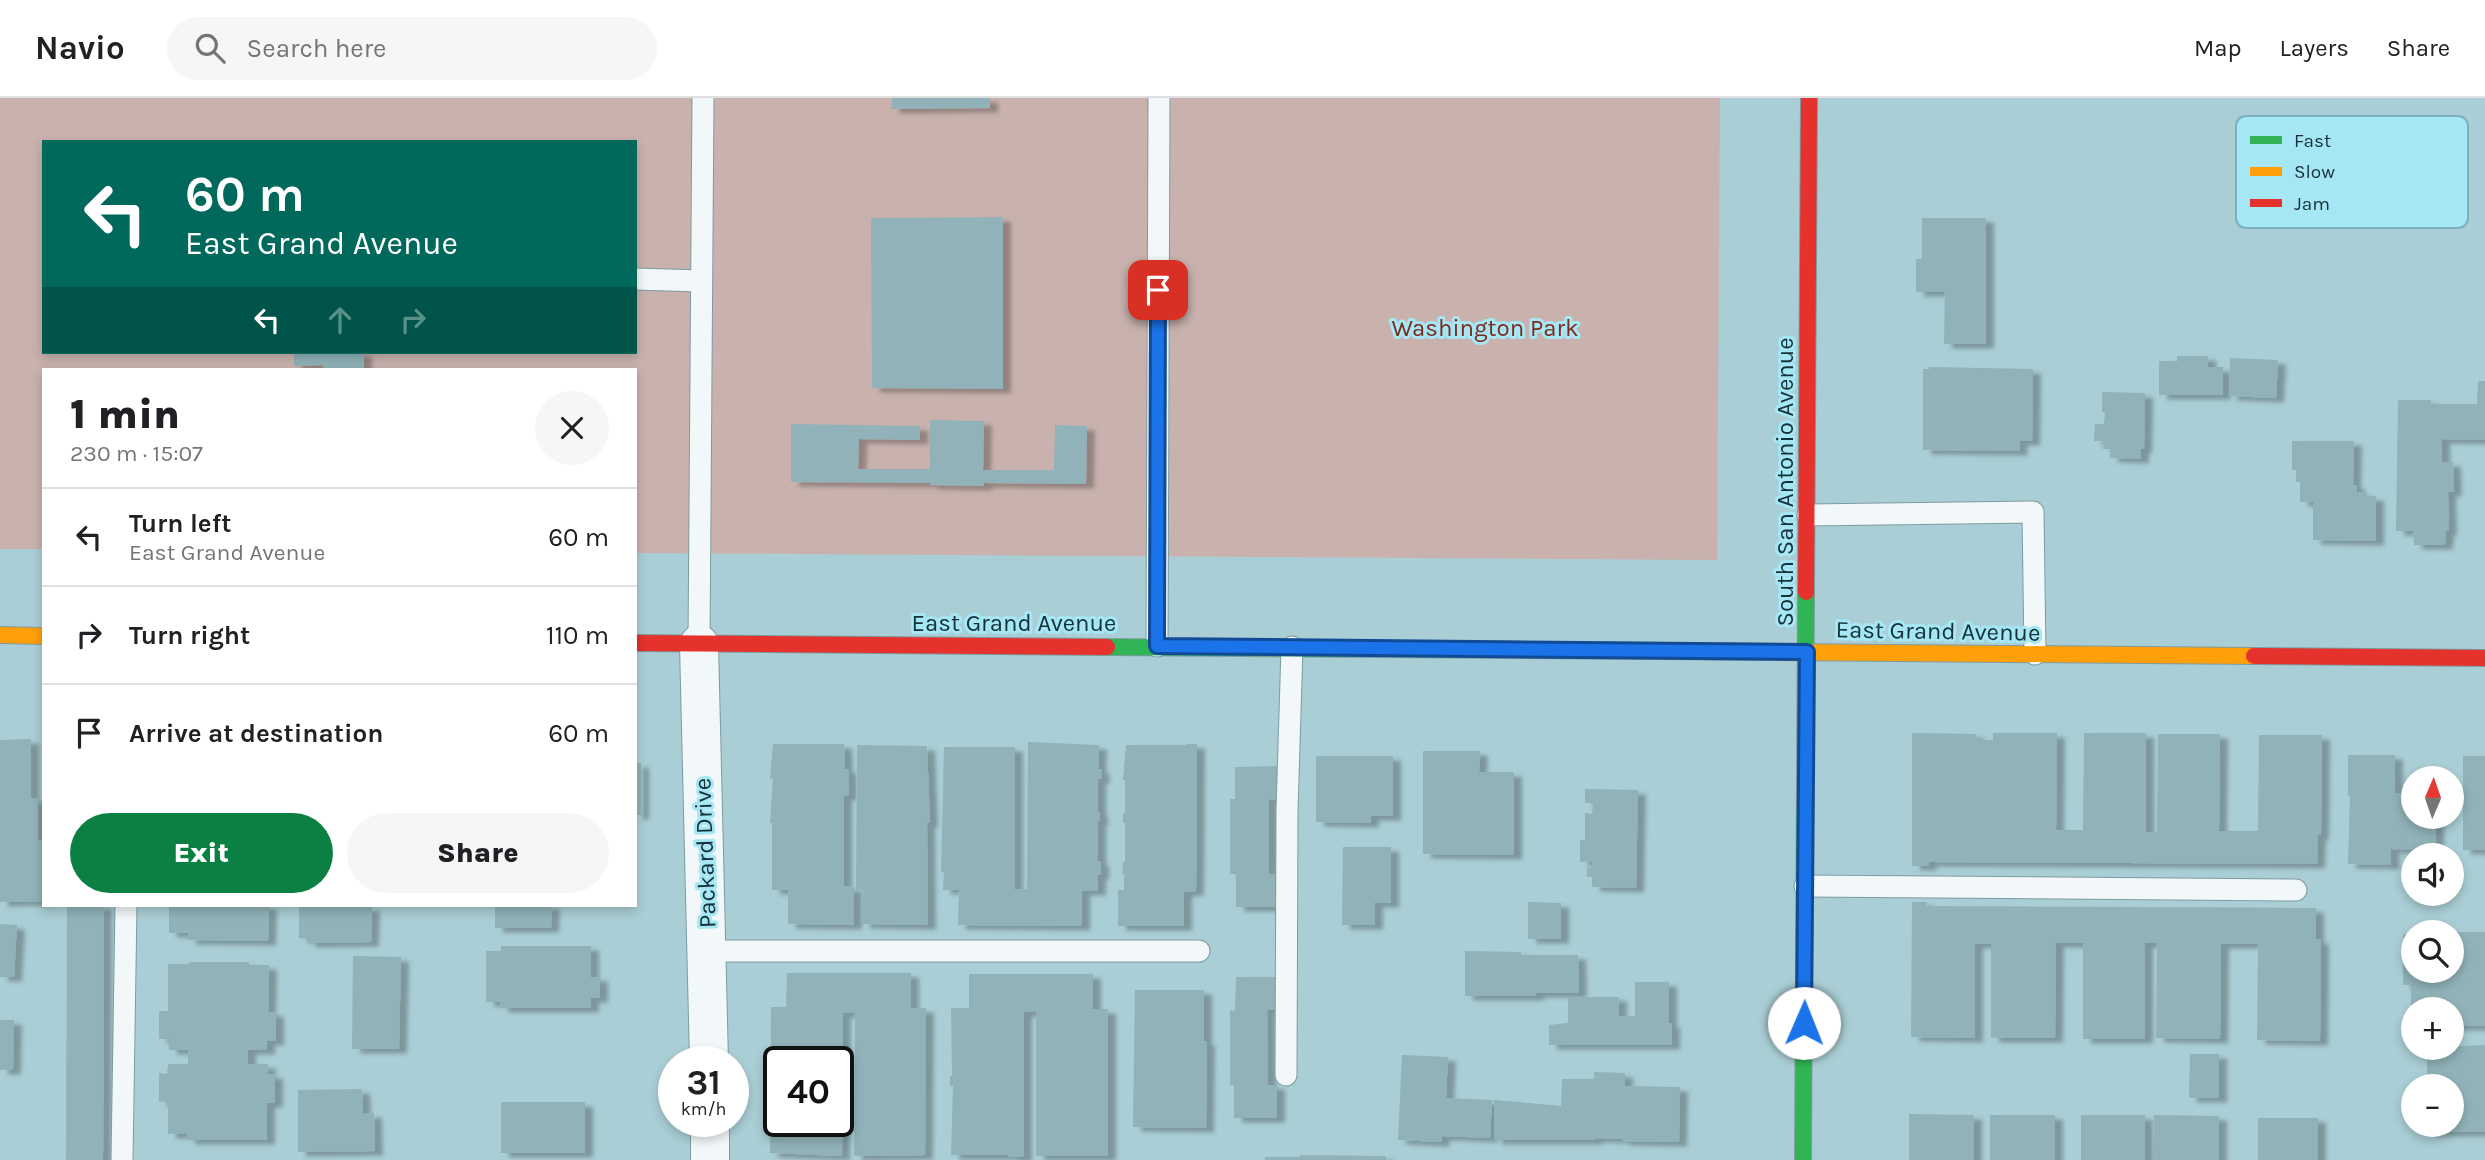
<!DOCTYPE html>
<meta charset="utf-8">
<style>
:root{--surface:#fff;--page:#f6f6f6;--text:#202124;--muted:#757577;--line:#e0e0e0;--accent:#0b8043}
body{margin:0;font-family:Karla,sans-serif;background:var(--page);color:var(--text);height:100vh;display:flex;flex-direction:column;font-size:26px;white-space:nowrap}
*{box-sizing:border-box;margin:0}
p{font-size:23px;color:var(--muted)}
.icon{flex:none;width:38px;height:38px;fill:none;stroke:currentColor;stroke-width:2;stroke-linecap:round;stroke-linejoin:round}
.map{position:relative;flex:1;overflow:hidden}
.sheet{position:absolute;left:42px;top:270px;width:595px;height:539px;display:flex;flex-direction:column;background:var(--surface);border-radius:0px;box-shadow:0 4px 10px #0003}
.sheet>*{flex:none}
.hud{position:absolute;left:42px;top:42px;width:595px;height:214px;border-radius:0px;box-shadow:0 4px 10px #0003;background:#00695c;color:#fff;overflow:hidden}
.needle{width:46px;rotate:2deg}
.tools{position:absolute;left:2401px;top:668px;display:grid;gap:14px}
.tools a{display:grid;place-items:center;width:63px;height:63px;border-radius:50%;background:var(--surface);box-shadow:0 4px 10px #0003;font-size:35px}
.speed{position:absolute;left:658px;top:948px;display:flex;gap:14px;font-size:35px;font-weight:700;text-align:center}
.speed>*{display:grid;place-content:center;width:91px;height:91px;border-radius:50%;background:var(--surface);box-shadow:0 4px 10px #0003;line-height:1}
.speed small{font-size:18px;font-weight:400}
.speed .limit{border:4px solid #111;border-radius:10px;background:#fff;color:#111}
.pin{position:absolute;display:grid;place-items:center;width:60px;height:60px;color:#fff;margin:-30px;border-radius:14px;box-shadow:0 4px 10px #0006}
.me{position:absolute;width:77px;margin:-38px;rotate:1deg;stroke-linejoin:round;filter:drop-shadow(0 0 5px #0008)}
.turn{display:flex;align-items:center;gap:24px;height:147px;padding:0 28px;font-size:32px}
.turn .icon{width:91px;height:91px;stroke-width:2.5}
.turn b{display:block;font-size:49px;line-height:60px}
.lanes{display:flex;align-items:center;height:66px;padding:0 28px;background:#0003;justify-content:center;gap:35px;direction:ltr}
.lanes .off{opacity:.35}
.round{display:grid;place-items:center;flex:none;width:74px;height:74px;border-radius:37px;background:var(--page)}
.overview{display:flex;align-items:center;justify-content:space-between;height:119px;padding:0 28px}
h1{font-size:42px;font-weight:800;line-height:52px}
.primary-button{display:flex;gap:14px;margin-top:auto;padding:14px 28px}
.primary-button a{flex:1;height:80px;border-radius:42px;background:var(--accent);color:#fff;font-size:28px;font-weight:800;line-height:80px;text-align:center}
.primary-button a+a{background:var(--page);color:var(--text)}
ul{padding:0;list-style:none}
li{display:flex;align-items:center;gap:21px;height:98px;padding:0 28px;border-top:2px solid var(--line)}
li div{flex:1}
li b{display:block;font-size:26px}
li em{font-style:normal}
header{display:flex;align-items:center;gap:42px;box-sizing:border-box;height:98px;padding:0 35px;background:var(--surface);border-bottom:2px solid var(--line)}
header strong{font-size:33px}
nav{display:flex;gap:38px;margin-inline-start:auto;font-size:24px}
.search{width:490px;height:63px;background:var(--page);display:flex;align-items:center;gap:18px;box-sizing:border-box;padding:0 24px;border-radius:38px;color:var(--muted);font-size:26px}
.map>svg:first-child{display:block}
</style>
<header>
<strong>Navio</strong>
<div class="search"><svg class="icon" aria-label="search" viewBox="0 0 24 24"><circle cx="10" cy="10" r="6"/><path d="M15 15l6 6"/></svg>Search here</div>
<nav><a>Map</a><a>Layers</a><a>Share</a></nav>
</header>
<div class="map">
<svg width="2485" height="1062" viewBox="0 0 2485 1062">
<defs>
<filter id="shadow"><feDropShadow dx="8" dy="4.5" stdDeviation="2" flood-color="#0004"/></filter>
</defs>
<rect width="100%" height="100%" fill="#aaced5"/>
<path fill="#c9b2ae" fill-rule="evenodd" d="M0,0H1720L1717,462L635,455V271H44V451H0ZM44,44H635V254H44Z"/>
<g fill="#90b2b8" fill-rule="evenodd" filter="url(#shadow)">
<path d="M892,0H990V10L891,11Z"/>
<path d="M1003,119V291L872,290L871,120Z"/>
<path d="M1922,120H1986V246H1944L1945,194H1916V161H1922Z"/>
<path d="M294,254H364V271H323V267L294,268Z"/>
<path d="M2177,258H2208V269H2223V297H2159V263H2177Z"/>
<path d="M2230,260L2278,262L2276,300L2229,298Z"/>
<path d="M1929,269L2033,271L2032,343H2019L2020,353L1923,352V271H1929Z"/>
<path d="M2478,283H2485V342L2442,341V364H2453L2454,394H2448L2449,433H2446L2445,447H2414L2413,433H2396L2398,302H2431V306H2477Z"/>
<path d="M2102,294L2145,295L2144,351H2141V361L2110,360V351H2103L2104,343H2094L2095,326H2104L2105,314H2102Z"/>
<path d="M930,322L984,323L983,372H1054L1055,327L1087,328L1086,386L984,385V388L930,387V385L791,384V326L920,328V342L859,341L858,371H930Z"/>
<path d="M2292,343H2354L2353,387H2357V394H2364V398H2376V443L2313,442V404H2300V384H2296V372H2292Z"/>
<path d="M1912,635L1976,636L1977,642H1993V635H2057L2056,732H2083L2084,635H2146V734H2157L2158,636H2220L2219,733H2258L2259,637H2322L2321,737H2318L2317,766L1929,764L1928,768H1912Z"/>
<path d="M31,641V700H38V742H44V803L0,804V642Z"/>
<path d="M1028,644L1099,647L1098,671H1101L1102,681H1098V714H1100V723H1098V763H1101V777H1098V793H1082V828L958,827L959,792H943L944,774L941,775L944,649H1015V791H1027Z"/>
<path d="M773,646H844L845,671H849V698H844V788L854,789V827L788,826V792H772V725H770L773,680L770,681Z"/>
<path d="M1186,646H1197L1196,793L1184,794V828H1118V792H1124V775L1122,776L1123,764H1125V725H1123V715H1125V682H1123L1126,647H1186Z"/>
<path d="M857,647L927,648L930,725H927L928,827L862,826L863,792H856Z"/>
<path d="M1423,653H1480L1479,674H1514V757L1423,756Z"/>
<path d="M2348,657H2395V695H2413V719H2436V752L2391,751V767L2348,766L2350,698H2348Z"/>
<path d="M1316,658H1393V718H1371V725L1316,724Z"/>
<rect x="2463" y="658" width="22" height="94"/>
<rect x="635" y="665" width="6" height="52"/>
<path d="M1278,668V702L1269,701V776L1278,777V809H1236V776H1230V701H1235V669Z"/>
<path d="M1585,691L1638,692L1636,790L1592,789V779H1587V770H1592V763L1580,764V742H1585V715L1592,716L1593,705H1585Z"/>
<path d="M1343,749H1391V805H1375V827H1342Z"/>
<path d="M1528,804L1561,805V841H1528Z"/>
<path d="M1912,804H1927L1926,808L2316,810V841L2321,842L2320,943L2257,942L2258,846H2221L2220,941L2156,940L2157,845H2145V941H2083V845H2056L2055,940H1991V846H1975V940L1911,939Z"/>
<path d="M67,807H104L103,1062H66Z"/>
<path d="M169,807H269L268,843L188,842V835H169Z"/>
<path d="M299,807L372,809L371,844L308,845V841L299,840Z"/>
<path d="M495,807H552L551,830H495Z"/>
<path d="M0,826L17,827L14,879H0Z"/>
<path d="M2452,834H2485V928H2452V912H2411V887H2403V836H2413V873H2452Z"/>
<path d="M501,848H591V879H600V900H591V910H500L501,904H486V853H501Z"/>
<path d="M1465,853L1521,854V857H1578L1579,895H1536V898H1465Z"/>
<path d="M353,858L401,859L399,951H352Z"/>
<path d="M189,864H249V867H269L268,914H276V943H267V952H248V966H268L267,976H275V1005H267V1042H187V1036H168V1004H159V975L167,976L168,966H188V952H169L168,941H159V913H168V866H189Z"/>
<path d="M787,875H911V910H926L925,1057L854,1058L855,915H843L842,1058L770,1055L771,909H786ZM779,964H838V1024H779Z"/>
<path d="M969,876H1093V911H1108V1058H1036V914H1024V1059H1008L1009,1057H951L953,988H950V978H952L951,910H969Z"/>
<path d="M1236,879H1278V911L1267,912L1268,987H1277V1020H1234V987H1230V912L1235,913Z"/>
<path d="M1635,884H1669V925H1672V947H1549V927L1568,925V899H1619V918H1635Z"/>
<path d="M1135,892H1204V943H1207L1206,1030L1133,1029Z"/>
<path d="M0,922H14L13,972H0Z"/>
<path d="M2485,947V1034H2427V1027H2452V989H2427V950Z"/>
<path d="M2190,956H2219V1000H2189Z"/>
<path d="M1402,957L1448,959L1446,1000L1492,1002L1490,1040L1442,1038L1441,1044L1398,1042Z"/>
<path d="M1594,974L1625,975V988L1680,989L1679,1044L1622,1043V1041L1595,1040V1042H1494V1002L1561,1008L1562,981H1594Z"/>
<path d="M362,991L363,1016L374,1015L375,1053L298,1054V992Z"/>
<rect x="501" y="1004" width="84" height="51"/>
<path d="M1909,1016L1974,1017V1062H1909Z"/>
<rect x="1990" y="1017" width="65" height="45"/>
<rect x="2081" y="1017" width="64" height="45"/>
<path d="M2154,1017L2219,1018V1062H2153Z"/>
<rect x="2258" y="1020" width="60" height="42"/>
<path d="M1300,1057L1386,1058V1062H1265V1059H1300Z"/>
</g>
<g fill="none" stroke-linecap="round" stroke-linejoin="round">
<g stroke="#7e9ba0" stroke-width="23">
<g id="lane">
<path d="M635,181L701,183"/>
<path d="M1808,417L2033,414L2035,556"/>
<path d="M699,546L703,0"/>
<path d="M1157,548L1159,0"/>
<path d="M1805,788L2296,792"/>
<path d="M708,853H1199"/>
<path d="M1286,977L1287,713L1292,549"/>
<path d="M122,1062L126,807"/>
</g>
</g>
<g stroke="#7e9ba0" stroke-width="40">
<g id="street">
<path d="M699,546L709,964"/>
<path d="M710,1024V1062"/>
</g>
</g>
<g stroke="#7e9ba0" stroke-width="18">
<g id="fast">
<path d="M1107,549L1663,553"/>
<path d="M1803,1062L1806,494"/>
</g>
</g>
<g stroke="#7e9ba0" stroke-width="18">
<g id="slow">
<path d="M0,537L44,538"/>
<path d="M1663,553L2254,558"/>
</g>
</g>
<g stroke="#7e9ba0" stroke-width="18">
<g id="jam">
<path d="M1806,494L1809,0"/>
<path d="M635,545L1107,549"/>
<path d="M2254,558L2485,560"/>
</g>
</g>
<use href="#lane" stroke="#f2f8f9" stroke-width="21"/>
<use href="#street" stroke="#f2f8f9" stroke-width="38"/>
<use href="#fast" stroke="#30b455" stroke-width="16"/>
<use href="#slow" stroke="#ff9f0a" stroke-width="16"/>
<use href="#jam" stroke="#e5322d" stroke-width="16"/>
</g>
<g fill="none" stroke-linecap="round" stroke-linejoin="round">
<g stroke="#114b97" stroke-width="18">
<path id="route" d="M1158,192L1157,548L1807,554L1804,925"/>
</g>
<use href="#route" stroke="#1a73e8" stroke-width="12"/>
</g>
<g text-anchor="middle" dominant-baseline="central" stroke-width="6" stroke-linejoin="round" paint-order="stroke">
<g font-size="24" fill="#7f2a1c" stroke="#a5e7f5">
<text x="1485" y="230">Washington Park</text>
</g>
<g font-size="24" fill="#163137" stroke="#a5e7f5">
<text transform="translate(1785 384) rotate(-90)">South San Antonio Avenue</text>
<text x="1014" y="525">East Grand Avenue</text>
<text transform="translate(1938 533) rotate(1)">East Grand Avenue</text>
<text transform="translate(705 755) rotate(-92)">Packard Drive</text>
</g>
</g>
<rect x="2236" y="18" width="232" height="112" rx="10" fill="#a5e7f5" stroke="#7ab0bc" stroke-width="2"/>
<rect x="2250" y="38" width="32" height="8" fill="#30b455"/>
<rect x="2250" y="69" width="32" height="9" fill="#ff9f0a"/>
<rect x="2250" y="101" width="32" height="8" fill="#e5322d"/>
<g font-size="19" fill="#163137">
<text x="2294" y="49">Fast</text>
<text x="2294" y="80">Slow</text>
<text x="2294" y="112">Jam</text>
</g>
</svg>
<div class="tools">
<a><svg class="needle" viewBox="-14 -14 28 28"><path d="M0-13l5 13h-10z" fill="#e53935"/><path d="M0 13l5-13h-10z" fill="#757577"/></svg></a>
<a><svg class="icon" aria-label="sound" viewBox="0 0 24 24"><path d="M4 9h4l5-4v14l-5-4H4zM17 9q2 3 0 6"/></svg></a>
<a><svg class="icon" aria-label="search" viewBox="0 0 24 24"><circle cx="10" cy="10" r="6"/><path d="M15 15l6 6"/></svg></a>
<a>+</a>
<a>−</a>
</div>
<div class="speed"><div>31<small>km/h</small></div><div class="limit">40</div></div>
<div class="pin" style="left:1158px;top:192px;background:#d93025"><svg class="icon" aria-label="arrive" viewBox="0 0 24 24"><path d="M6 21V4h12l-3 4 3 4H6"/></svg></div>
<svg class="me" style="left:1804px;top:925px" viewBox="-20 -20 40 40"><circle r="19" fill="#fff"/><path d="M0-13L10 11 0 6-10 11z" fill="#1a73e8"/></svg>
<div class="hud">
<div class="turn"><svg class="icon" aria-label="left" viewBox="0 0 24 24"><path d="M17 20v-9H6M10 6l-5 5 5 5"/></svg><div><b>60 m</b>East Grand Avenue</div></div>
<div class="lanes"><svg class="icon" aria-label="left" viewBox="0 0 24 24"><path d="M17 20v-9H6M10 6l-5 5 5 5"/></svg><svg class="icon off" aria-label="ahead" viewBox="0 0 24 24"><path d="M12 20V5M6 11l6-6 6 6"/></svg><svg class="icon off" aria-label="right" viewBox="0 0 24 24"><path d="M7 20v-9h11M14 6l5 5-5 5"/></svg></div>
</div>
<section class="sheet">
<div class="overview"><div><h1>1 min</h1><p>230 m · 15:07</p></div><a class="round"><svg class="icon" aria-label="close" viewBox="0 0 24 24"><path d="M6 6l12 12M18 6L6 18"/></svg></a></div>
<ul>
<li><svg class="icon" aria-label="left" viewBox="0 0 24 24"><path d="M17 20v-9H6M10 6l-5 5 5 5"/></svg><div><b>Turn left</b><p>East Grand Avenue</p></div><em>60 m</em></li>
<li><svg class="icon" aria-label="right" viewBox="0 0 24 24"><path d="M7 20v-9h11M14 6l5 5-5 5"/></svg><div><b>Turn right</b></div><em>110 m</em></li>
<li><svg class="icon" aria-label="arrive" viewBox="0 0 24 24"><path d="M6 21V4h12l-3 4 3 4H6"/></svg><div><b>Arrive at destination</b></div><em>60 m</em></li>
</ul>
<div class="primary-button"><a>Exit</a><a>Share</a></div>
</section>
</div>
